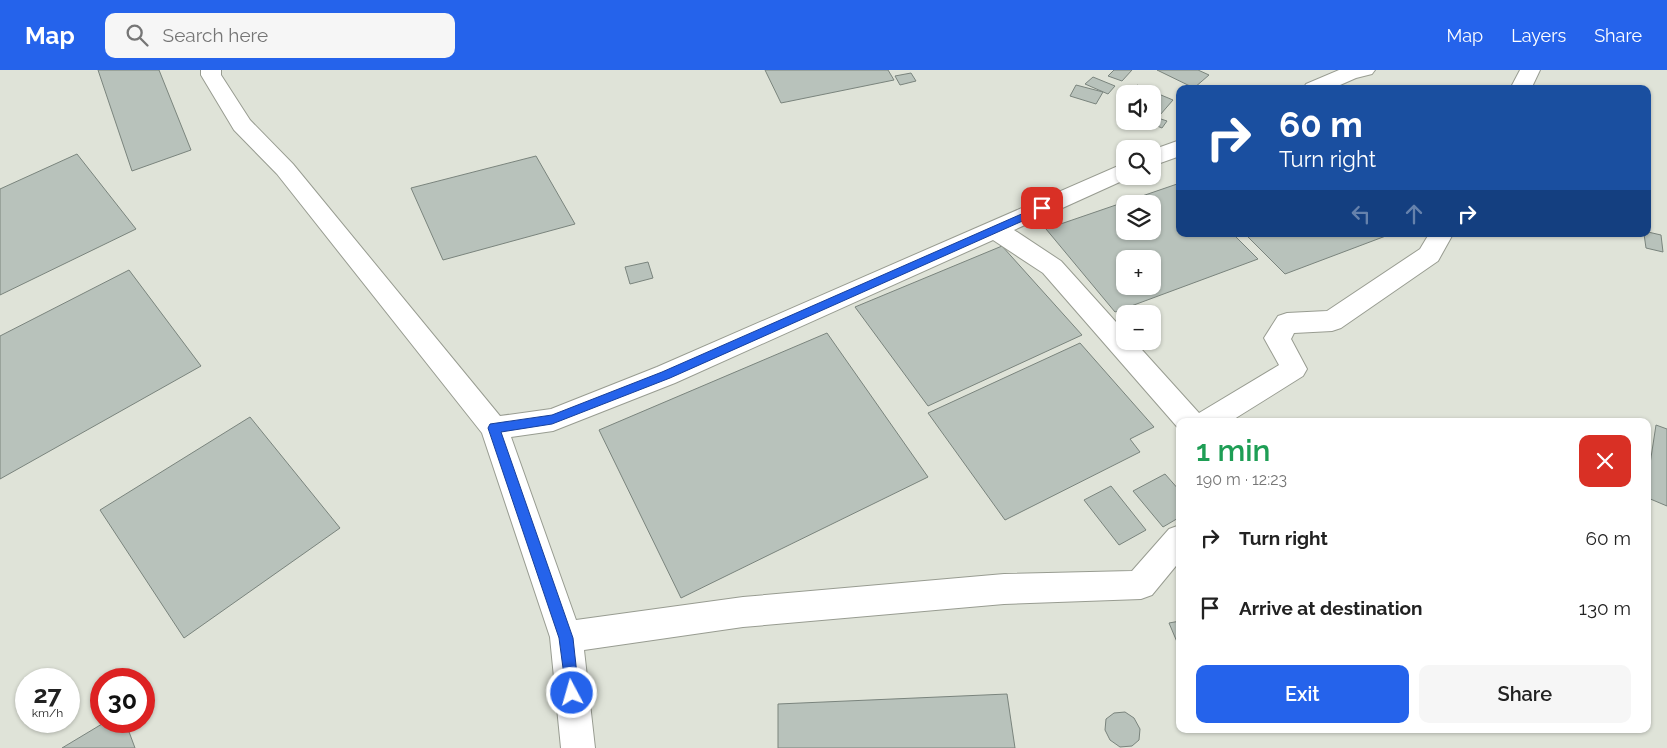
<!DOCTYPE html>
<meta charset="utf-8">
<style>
:root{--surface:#fff;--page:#f6f6f6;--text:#222;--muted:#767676;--accent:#2563eb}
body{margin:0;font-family:Raleway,sans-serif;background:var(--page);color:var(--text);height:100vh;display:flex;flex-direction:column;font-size:19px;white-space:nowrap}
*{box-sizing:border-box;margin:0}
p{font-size:16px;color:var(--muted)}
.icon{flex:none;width:28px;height:28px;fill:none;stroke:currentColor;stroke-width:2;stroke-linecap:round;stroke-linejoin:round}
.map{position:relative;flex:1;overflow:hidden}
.side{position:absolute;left:1176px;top:348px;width:475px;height:315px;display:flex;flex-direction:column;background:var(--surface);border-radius:10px;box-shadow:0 1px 4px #0004}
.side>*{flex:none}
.guide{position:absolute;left:1176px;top:15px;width:475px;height:152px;border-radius:10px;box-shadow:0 1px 4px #0004;background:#1a4fa0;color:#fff;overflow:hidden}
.fabs{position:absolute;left:1116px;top:15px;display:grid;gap:10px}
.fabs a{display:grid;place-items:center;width:45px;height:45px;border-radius:10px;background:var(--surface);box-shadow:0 1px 4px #0004;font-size:25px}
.speed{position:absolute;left:15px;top:598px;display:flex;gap:10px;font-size:25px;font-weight:700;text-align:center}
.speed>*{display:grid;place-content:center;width:65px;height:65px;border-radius:50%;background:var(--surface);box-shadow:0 1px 4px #0004;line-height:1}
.speed small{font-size:12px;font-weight:400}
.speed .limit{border:8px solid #d22;background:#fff;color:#111}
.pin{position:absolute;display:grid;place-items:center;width:42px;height:42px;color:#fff;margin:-21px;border-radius:10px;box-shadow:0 2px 8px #0006}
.me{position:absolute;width:55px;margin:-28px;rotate:354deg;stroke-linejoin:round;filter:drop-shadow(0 0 4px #0008)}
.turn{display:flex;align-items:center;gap:18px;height:105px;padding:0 20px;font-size:22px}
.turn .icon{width:65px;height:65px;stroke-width:2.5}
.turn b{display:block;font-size:35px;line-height:42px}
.lanes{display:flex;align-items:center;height:48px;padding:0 20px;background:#0003;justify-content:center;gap:25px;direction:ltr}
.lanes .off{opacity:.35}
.round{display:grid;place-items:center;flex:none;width:52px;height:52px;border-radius:10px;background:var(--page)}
.summary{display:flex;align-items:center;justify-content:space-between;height:85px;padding:0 20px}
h1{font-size:30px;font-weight:600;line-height:38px;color:#1e9e55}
.button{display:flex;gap:10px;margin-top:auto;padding:10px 20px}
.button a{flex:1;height:58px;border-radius:10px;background:var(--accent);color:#fff;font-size:20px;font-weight:600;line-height:58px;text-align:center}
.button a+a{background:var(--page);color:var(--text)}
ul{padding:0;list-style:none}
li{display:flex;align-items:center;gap:15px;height:70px;padding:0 20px}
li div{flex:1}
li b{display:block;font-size:19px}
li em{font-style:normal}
header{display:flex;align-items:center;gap:30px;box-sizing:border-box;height:70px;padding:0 25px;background:var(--accent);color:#fff}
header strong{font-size:24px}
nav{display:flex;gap:28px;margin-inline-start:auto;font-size:18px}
.search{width:350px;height:45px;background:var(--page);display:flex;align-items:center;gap:12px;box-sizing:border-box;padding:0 18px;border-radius:10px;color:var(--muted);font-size:19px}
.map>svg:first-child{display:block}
</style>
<header>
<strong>Map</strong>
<div class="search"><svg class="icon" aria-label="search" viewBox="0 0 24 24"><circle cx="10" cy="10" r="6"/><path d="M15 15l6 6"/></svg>Search here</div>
<nav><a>Map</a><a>Layers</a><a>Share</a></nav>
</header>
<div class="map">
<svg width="1667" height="678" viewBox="0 0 1667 678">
<rect width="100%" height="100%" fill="#dfe3d8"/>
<g fill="#b8c2bb" stroke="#7a847d" fill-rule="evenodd">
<path d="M98,0H159L191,80L132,101Z"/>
<path d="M765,0H888L894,10L781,33Z"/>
<path d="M1114,0H1132L1122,11L1108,6Z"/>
<path d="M1157,0H1198L1209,5L1194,18Z"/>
<path d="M911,3L916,11L900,15L895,6Z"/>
<path d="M1093,7L1115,16L1108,24L1085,14Z"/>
<path d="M1076,15L1103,22L1096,34L1070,26Z"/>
<path d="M1137,15L1173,30L1160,45L1152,42V24H1128Z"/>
<path d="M1152,46L1167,51L1162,58L1145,51H1152Z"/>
<path d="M77,84L136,159L0,225V119Z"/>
<path d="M536,86L575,154L443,190L411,118Z"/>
<path d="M1180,113V164H1233L1258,189L1115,242L1046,159ZM1125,134H1152V161H1125ZM1125,189H1152V216H1125Z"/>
<path d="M1648,162L1661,165L1663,182L1646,178L1644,164H1648Z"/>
<path d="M1245,164H1391L1285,204Z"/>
<path d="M1002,176L1082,265L928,336L855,237Z"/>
<path d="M648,192L653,208L630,214L625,197Z"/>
<path d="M129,200L201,296L0,409V266Z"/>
<path d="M827,263L928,407L681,528L599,360Z"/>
<path d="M1080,273L1154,357L1130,369L1140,382L1005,450L928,343Z"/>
<path d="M250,347L340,458L184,568L100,440Z"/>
<path d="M1656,355L1667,359V436L1648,428V407Z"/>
<path d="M1165,404L1180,421V447L1163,457L1133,421Z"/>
<path d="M1111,416L1146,460L1119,475L1084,430Z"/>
<path d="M1180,551V579L1169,553Z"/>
<path d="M1007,624L1015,678H778V634Z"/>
<path d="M1125,642L1134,648L1140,659L1139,670L1132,676L1120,677L1110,670L1105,660L1106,649L1114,643Z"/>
<path d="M107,651H125L135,678H62Z"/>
</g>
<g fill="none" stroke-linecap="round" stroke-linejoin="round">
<g stroke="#989c91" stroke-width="2">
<g id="minor">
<path d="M201,0H221V5L250,50L293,94L500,346L551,339L657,297L1125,93V106H1133L1014,160L1061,191L1125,262V271H1134L1199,343L1279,295L1264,268L1278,246L1287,243L1327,241L1420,179L1429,164H1453L1438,191L1341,258L1332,261L1294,263L1291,269L1307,299L1303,306L1231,351H1180L1179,359L1043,203L993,170L675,313L553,361L511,367L576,550L743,527L1004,504L1132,501L1169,459L1180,455V491L1152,525L1141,529L1004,534L743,557L584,580L595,678H561L550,567L482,363L277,104L234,60L201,5Z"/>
<path d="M1339,0H1375L1372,4L1356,8L1331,19H1303L1306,14Z"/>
<path d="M1520,0H1540L1531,19H1510Z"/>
<path d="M1180,70V86L1152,96V80Z"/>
</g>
</g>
<use href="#minor" fill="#fff" fill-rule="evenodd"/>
</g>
<path fill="#2563eb" stroke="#184099" d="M1042,135L1047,138L1045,141L670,308L552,354L501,362L573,568L579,623L577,628L572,630L567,628L559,568L488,358L490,354L552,345L662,302Z"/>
</svg>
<div class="fabs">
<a><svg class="icon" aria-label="sound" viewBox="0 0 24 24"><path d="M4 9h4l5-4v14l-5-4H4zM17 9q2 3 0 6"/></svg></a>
<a><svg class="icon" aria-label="search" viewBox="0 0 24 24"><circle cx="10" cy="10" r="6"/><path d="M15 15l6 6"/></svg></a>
<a><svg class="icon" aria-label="layers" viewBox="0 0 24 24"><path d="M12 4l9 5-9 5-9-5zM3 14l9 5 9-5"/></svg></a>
<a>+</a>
<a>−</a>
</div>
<div class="speed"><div>27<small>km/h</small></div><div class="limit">30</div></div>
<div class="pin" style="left:1042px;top:138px;background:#d93025"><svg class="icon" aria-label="arrive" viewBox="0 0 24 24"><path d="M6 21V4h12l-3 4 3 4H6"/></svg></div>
<svg class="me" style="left:572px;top:623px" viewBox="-20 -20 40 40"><circle r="17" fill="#2563eb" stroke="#fff" stroke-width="3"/><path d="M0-11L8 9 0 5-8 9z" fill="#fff"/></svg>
<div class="guide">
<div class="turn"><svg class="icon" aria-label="right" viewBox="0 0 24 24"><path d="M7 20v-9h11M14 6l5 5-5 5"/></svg><div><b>60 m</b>Turn right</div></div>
<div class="lanes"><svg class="icon off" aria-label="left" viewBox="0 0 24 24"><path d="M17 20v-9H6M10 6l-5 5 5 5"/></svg><svg class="icon off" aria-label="ahead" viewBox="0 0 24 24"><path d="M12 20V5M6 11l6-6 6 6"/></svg><svg class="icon" aria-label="right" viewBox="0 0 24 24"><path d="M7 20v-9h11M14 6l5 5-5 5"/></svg></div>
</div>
<section class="side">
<div class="summary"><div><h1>1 min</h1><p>190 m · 12:23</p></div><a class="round" style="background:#d93025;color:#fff"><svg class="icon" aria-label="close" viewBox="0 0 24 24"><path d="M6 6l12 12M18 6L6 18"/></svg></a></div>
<ul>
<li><svg class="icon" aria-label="right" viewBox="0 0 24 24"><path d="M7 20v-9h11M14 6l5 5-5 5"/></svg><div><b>Turn right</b></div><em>60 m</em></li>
<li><svg class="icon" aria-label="arrive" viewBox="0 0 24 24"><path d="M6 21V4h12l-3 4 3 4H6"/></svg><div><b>Arrive at destination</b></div><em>130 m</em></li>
</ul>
<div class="button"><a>Exit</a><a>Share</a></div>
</section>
</div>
